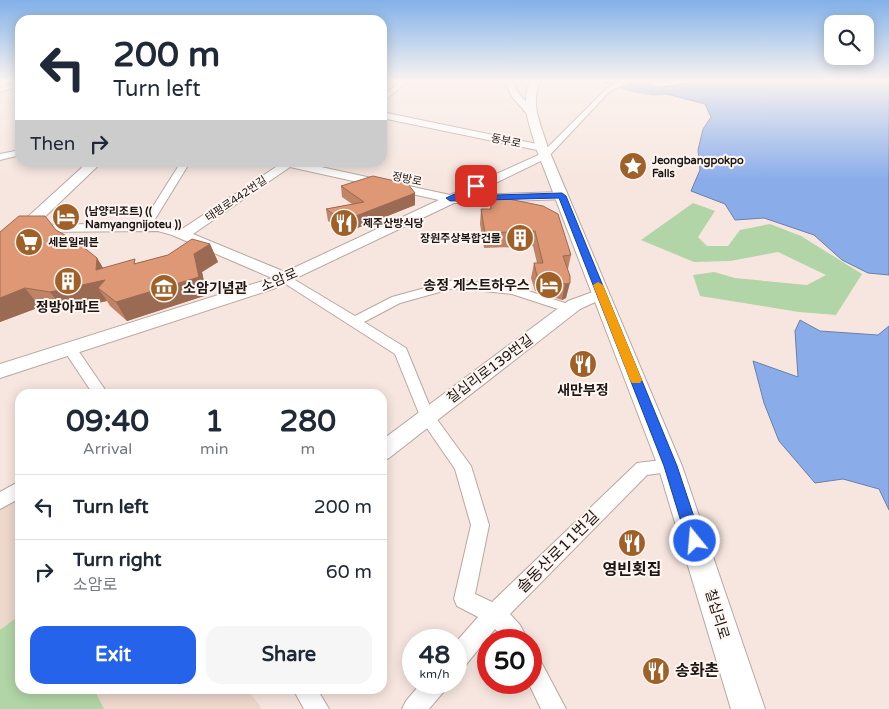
<!DOCTYPE html>
<meta charset="utf-8">
<style>
:root{--surface:#fff;--page:#f6f6f7;--text:#1f2937;--muted:#747a83;--line:#e0e1e3;--accent:#2563eb}
body{margin:0;font-family:"Varela Round","Noto Sans KR",sans-serif;background:var(--page);color:var(--text);height:100vh;display:flex;flex-direction:column;font-size:19px;white-space:nowrap}
*{box-sizing:border-box;margin:0}
p{font-size:16px;color:var(--muted)}
.icon{flex:none;width:28px;height:28px;fill:none;stroke:currentColor;stroke-width:2;stroke-linecap:round;stroke-linejoin:round}
.map{position:relative;flex:1;overflow:hidden}
.panel{position:absolute;left:15px;top:389px;width:372px;height:305px;display:flex;flex-direction:column;background:var(--surface);border-radius:15px;box-shadow:0 2px 12px #0003}
.panel>*{flex:none}
.top-card{position:absolute;left:15px;top:15px;width:372px;height:152px;border-radius:15px;box-shadow:0 2px 12px #0003;background:#fff;color:var(--text);overflow:hidden}
.fabs{position:absolute;left:824px;top:15px;display:grid;gap:10px}
.fabs a{display:grid;place-items:center;width:50px;height:50px;border-radius:10px;background:var(--surface);box-shadow:0 2px 12px #0003;font-size:25px}
.speed{position:absolute;left:402px;top:629px;display:flex;gap:10px;font-size:25px;font-weight:700;text-align:center}
.speed>*{display:grid;place-content:center;width:65px;height:65px;border-radius:50%;background:var(--surface);box-shadow:0 2px 12px #0003;line-height:1}
.speed small{font-size:12px;font-weight:400}
.speed .limit{border:8px solid #d22;background:#fff;color:#111}
.pin{position:absolute;display:grid;place-items:center;width:42px;height:42px;color:#fff;margin:-21px;border-radius:10px;box-shadow:0 2px 8px #0006}
.me{position:absolute;width:55px;margin:-28px;rotate:343deg;stroke-linejoin:round;filter:drop-shadow(0 0 4px #0008)}
.turn{display:flex;align-items:center;gap:18px;height:105px;padding:0 15px;font-size:22px}
.turn .icon{width:65px;height:65px;stroke-width:2.5}
.turn b{display:block;font-size:35px;line-height:42px}
.then{display:flex;align-items:center;height:48px;padding:0 15px;background:#0003;gap:10px;font-size:19px}
.eta{display:flex;justify-content:space-evenly;align-items:center;height:85px;text-align:center}
.eta b{font-size:30px;font-weight:800;line-height:35px}
.primary-button{display:flex;gap:10px;margin-top:auto;padding:10px 15px}
.primary-button a{flex:1;height:58px;border-radius:15px;background:var(--accent);color:#fff;font-size:20px;font-weight:800;line-height:58px;text-align:center}
.primary-button a+a{background:var(--page);color:var(--text)}
ul{padding:0;list-style:none}
li{display:flex;align-items:center;gap:15px;height:65px;padding:0 15px;border-top:1px solid var(--line)}
li div{flex:1}
li b{display:block;font-size:19px}
li em{font-style:normal}
.map>svg:first-child{display:block}
</style>
<div class="map">
<svg width="889" height="709" viewBox="0 0 889 709">
<rect width="100%" height="100%" fill="#f7e6df"/>
<path fill="#eed7cb" d="M20,497V689H247L262,709H0V509Z"/>
<g fill="#b1d5a6">
<path d="M693,203L715,211L698,237L707,246H728L740,230L770,224L801,236L862,274L836,315L799,312L700,296L693,275L714,272L735,278L807,285L826,275L778,252L730,261L694,262L641,240Z"/>
<path d="M20,615V689H94L104,709H0V630Z"/>
</g>
<g fill="#8aadea" stroke="#6980aa">
<path d="M707,80H889V275L868,273L842,260L814,235L764,218L735,220L725,204L691,191L700,170L698,150L703,129L711,117L705,104L671,95L625,88L626,86L656,88Z"/>
<path d="M800,320L820,331L878,335L889,326V510L879,489L843,479L815,483L779,441L764,403L753,361L798,377L795,331Z"/>
</g>
<g fill="none" stroke-linecap="round" stroke-linejoin="round">
<path fill="#8aadea" fill-rule="evenodd" d="M602,80C614,80 666,83 672,91C663,103 616,88 604,83Z"/>
<g stroke="#b8a8a1" stroke-width="2">
<g id="minor">
<path d="M403,80H410L382,102V96Z"/>
<path d="M624,80H633L610,91L548,157H542V153L606,89Z"/>
<path d="M20,82V86L0,92V88Z"/>
<path d="M20,150V155L0,160V154Z"/>
<path d="M181,162H190L149,229H141L140,227Z"/>
<path d="M285,274L355,316L392,297L454,280L513,286L574,306L576,309L570,313L512,294L454,288L400,303L364,322L406,348L433,414L471,466L489,525L475,594L492,602L637,463L670,459L676,461L678,466L676,471L647,475L510,614L520,625L528,640H505L495,629L464,667L456,670V642L478,617L457,606L454,599L471,525L455,469L422,421L395,354L281,281L279,278Z"/>
<path d="M70,344L75,346L108,394H93L63,349Z"/>
<path d="M20,481V498L0,509V492Z"/>
<path d="M531,655L539,658L566,709H541L528,682H531Z"/>
<path d="M422,682H448L445,690L429,709H402L406,701Z"/>
<path d="M293,689H317L329,709H304Z"/>
</g>
</g>
<g stroke="#b8a8a1" stroke-width="2">
<g id="tertiary">
<path d="M503,80H511L520,95L536,113L534,115H528L513,98Z"/>
<path d="M382,112L542,145L547,148L542,151L382,118Z"/>
<path d="M545,152L549,153V157L471,195L562,192L568,196L566,199L454,203L273,289L0,378V364L272,278L172,235L158,231L31,232L26,231L24,228L26,225L158,223L182,229L279,165L276,162H298L450,195ZM290,167L439,200L285,272L193,234Z"/>
<path d="M601,289L606,291L609,294L606,297L580,309L389,458L382,461V440L568,301Z"/>
</g>
</g>
<g stroke="#b8a8a1" stroke-width="2">
<g id="secondary">
<path d="M531,80H541C529,104 541,124 548,148L682,466L765,709H731L658,466L536,148C530,124 519,104 531,80Z"/>
<path d="M88,162H102L6,254L0,256V242Z"/>
</g>
</g>
<use href="#minor" fill="#fff" fill-rule="evenodd"/>
<use href="#tertiary" fill="#fff" fill-rule="evenodd"/>
<use href="#secondary" fill="#fff" fill-rule="evenodd"/>
</g>
<g fill="#bf8365">
<path d="M341,186L415,193V205L345,233L328,221L326,209L352,204L342,197Z"/>
<path d="M491,199L571,255L568,269L566,298L562,300L535,291L531,278L534,263H537L533,246L484,248L480,224L481,209H490Z"/>
<path d="M56,230L97,258L103,268L137,263L210,244L218,262L202,272L207,295L127,321L110,306L107,301L64,310L40,307L0,322V232Z"/>
</g>
<g fill="#9b6a53">
<path d="M415,193V205L345,233L343,221Z"/>
<path d="M210,244L218,262L202,272L207,295L127,321L116,302Z"/>
<path d="M97,258L108,276L98,288L107,301L64,310L50,292L96,270Z"/>
<path d="M570,283L566,298L562,300L565,284Z"/>
<path d="M25,288L40,307L0,322V298Z"/>
</g>
<g fill="#de9876" stroke="#9b6a53">
<path d="M373,176L408,184L415,193L343,221L326,209L364,202L341,186Z"/>
<path d="M504,198L543,206L558,214L571,255L563,256L570,276V283L565,284L537,276L534,263H543L535,231L485,233L481,209H491V199Z"/>
<path d="M19,216H45L56,230L77,242L97,258L96,270L135,259L134,264L168,255L192,239L210,244L194,254L199,277L116,302L98,288L105,280L50,292L25,288L0,298V232Z"/>
</g>
<linearGradient id="sky" x2="0" y2="1"><stop stop-color="#82b1e9"/><stop offset="0.45" stop-color="#fbf4f1"/><stop offset="1" stop-color="#fbf4f1" stop-opacity="0"/></linearGradient>
<rect width="889" height="179" fill="url(#sky)"/>
<path fill="#2563eb" stroke="#184099" d="M476,184L480,186L479,188L462,196L562,193L566,196L677,466L702,541L700,547L695,549L689,547L687,541L664,466L559,198L450,201L446,198Z"/>
<path fill="#f59e0b" d="M598,282L603,285L642,380L640,383H632L630,380L593,285Z"/>
<defs>
<g id="sight-disc" transform="scale(1.4375)"><circle r="9.5" fill="#9f6127" stroke="#fff5f1"/><path d="M0-6L1.8-2.2L6-1.7L2.9 1.2L3.7 5.4L0 3.3L-3.7 5.4L-2.9 1.2L-6-1.7L-1.8-2.2Z" fill="#fff"/></g>
<g id="hotel-disc" transform="scale(1.4375)"><circle r="9.5" fill="#9f6127" stroke="#fff5f1"/><path d="M-6-4.5h1.5V1H6V5H4.5V3h-9V5H-6ZM-4 0a1.8 1.8 0 1 1 3.6 0ZM.5 0V-2.5h3Q6-2.5 6 0Z" fill="#fff"/></g>
<g id="restaurant-disc" transform="scale(1.4375)"><circle r="9.5" fill="#9f6127" stroke="#fff5f1"/><path d="M-5-6h1v4h1v-4h1v4h1v-4h1v5L-1.5 .5V6h-2V.5L-5-1ZM5-6V6H3V1.5H1.5Q1.5-4 5-6Z" fill="#fff"/></g>
<g id="building-disc" transform="scale(1.4375)"><circle r="9.5" fill="#9f6127" stroke="#fff5f1"/><path d="M-4-6H4V6H1V3H-1V6H-4ZM-2.5-4.3h1.7v1.8h-1.7ZM.8-4.3h1.7v1.8H.8ZM-2.5-1h1.7V.8h-1.7ZM.8-1h1.7V.8H.8Z" fill="#fff"/></g>
<g id="supermarket-disc" transform="scale(1.4375)"><circle r="9.5" fill="#9f6127" stroke="#fff5f1"/><path d="M-6-5.5h2.5l.6 2H6L4.5 2H-2.5L-4.4-4H-6ZM-1.5 3.2a1.3 1.3 0 1 0 .1 0ZM3 3.2a1.3 1.3 0 1 0 .1 0Z" fill="#fff"/></g>
<g id="museum-disc" transform="scale(1.4375)"><circle r="9.5" fill="#9f6127" stroke="#fff5f1"/><path d="M0-6L6-3V-2H-6V-3ZM-5-1h2V3h-2ZM-1-1h2V3h-2ZM3-1h2V3H3ZM-6 4H6V6H-6Z" fill="#fff"/></g>
</defs>
<g fill-rule="evenodd">
<use href="#sight-disc" x="633" y="166"/>
<use href="#hotel-disc" x="66" y="217"/>
<use href="#restaurant-disc" x="344" y="223"/>
<use href="#building-disc" x="520" y="238"/>
<use href="#supermarket-disc" x="29" y="242"/>
<use href="#building-disc" x="68" y="281"/>
<use href="#hotel-disc" x="549" y="285"/>
<use href="#museum-disc" x="164" y="288"/>
<use href="#restaurant-disc" x="583" y="364"/>
<use href="#restaurant-disc" x="632" y="543"/>
<use href="#restaurant-disc" x="656" y="671"/>
</g>
<g text-anchor="middle" dominant-baseline="central" stroke-width="4" stroke-linejoin="round" paint-order="stroke">
<g font-size="11" fill="#1d1815" stroke="#fff5f1">
<text transform="translate(506 141) rotate(12)">동부로</text>
<text transform="translate(407 179) rotate(11)">정방로</text>
<text transform="translate(236 199) rotate(-34)">태평로442번길</text>
</g>
<g font-size="11" font-weight="bold" fill="#1d1815" stroke="#fff5f1" text-anchor="start">
<text x="652" y="160">Jeongbangpokpo<tspan x="652" dy="13">Falls</tspan></text>
<text x="85" y="211">(남양리조트) ((<tspan x="85" dy="13">Namyangnijoteu ))</tspan></text>
<text x="363" y="223">제주산방식당</text>
<text x="501" y="238" text-anchor="end">장원주상복합건물</text>
<text x="48" y="242">세븐일레븐</text>
</g>
<g font-size="14" fill="#1d1815" stroke="#fff5f1">
<text transform="translate(279 280) rotate(-23)">소암로</text>
<text transform="translate(490 369) rotate(-37)">칠십리로139번길</text>
<text transform="translate(717 614) rotate(73)">칠십리로</text>
</g>
<g font-size="14" font-weight="bold" fill="#1d1815" stroke="#fff5f1">
<text x="530" y="285" text-anchor="end">송정 게스트하우스</text>
<text x="183" y="288" text-anchor="start">소암기념관</text>
<text x="68" y="307">정방아파트</text>
<text x="583" y="390">새만부정</text>
</g>
<g font-size="16" fill="#1d1815" stroke="#fff5f1">
<text transform="translate(558 552) rotate(-45)">솔동산로11번길</text>
</g>
<g font-size="16" font-weight="bold" fill="#1d1815" stroke="#fff5f1">
<text x="632" y="570">영빈횟집</text>
<text x="675" y="671" text-anchor="start">송화촌</text>
</g>
</g>
</svg>
<div class="fabs">
<a><svg class="icon" aria-label="search" viewBox="0 0 24 24"><circle cx="10" cy="10" r="6"/><path d="M15 15l6 6"/></svg></a>
</div>
<div class="speed"><div>48<small>km/h</small></div><div class="limit">50</div></div>
<div class="pin" style="left:476px;top:186px;background:#d93025"><svg class="icon" aria-label="arrive" viewBox="0 0 24 24"><path d="M6 21V4h12l-3 4 3 4H6"/></svg></div>
<svg class="me" style="left:695px;top:541px" viewBox="-20 -20 40 40"><circle r="17" fill="#2563eb" stroke="#fff" stroke-width="3"/><path d="M0-11L8 9 0 5-8 9z" fill="#fff"/></svg>
<div class="top-card">
<div class="turn"><svg class="icon" aria-label="left" viewBox="0 0 24 24"><path d="M17 20v-9H6M10 6l-5 5 5 5"/></svg><div><b>200 m</b>Turn left</div></div>
<div class="then">Then<svg class="icon" aria-label="right" viewBox="0 0 24 24"><path d="M7 20v-9h11M14 6l5 5-5 5"/></svg></div>
</div>
<section class="panel">
<div class="eta">
<div><b>09:40</b><p>Arrival</p></div>
<div><b>1</b><p>min</p></div>
<div><b>280</b><p>m</p></div>
</div>
<ul>
<li><svg class="icon" aria-label="left" viewBox="0 0 24 24"><path d="M17 20v-9H6M10 6l-5 5 5 5"/></svg><div><b>Turn left</b></div><em>200 m</em></li>
<li><svg class="icon" aria-label="right" viewBox="0 0 24 24"><path d="M7 20v-9h11M14 6l5 5-5 5"/></svg><div><b>Turn right</b><p>소암로</p></div><em>60 m</em></li>
</ul>
<div class="primary-button"><a>Exit</a><a>Share</a></div>
</section>
</div>
